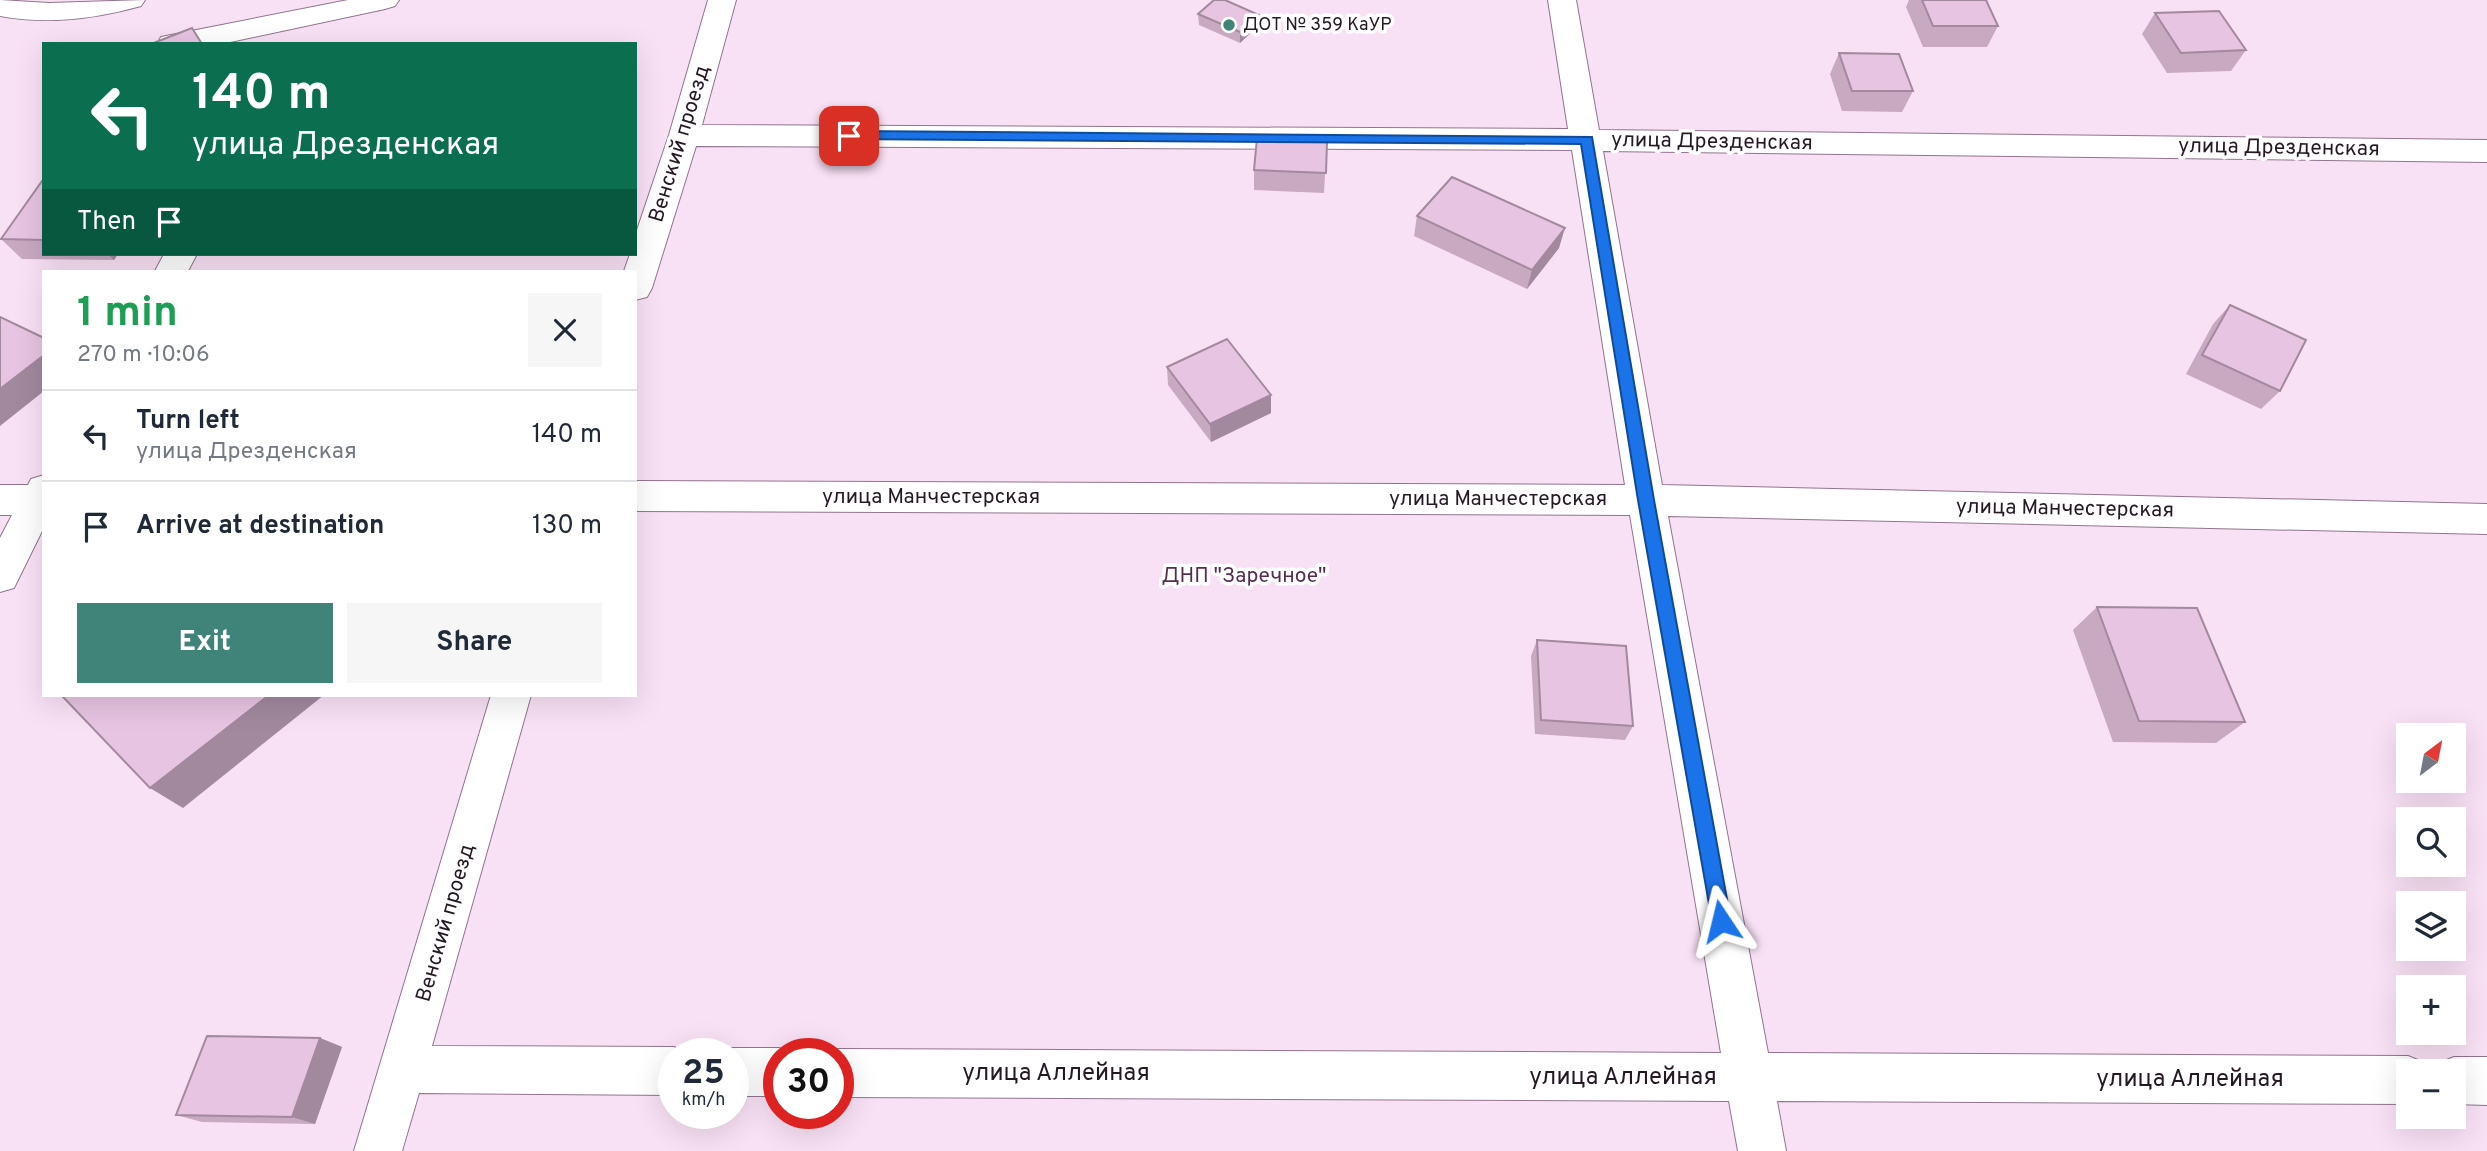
<!DOCTYPE html>
<meta charset="utf-8">
<style>
:root{--surface:#fff;--page:#f6f6f7;--text:#1f2937;--muted:#747a83;--line:#e0e1e3;--accent:#408479}
body{margin:0;font-family:Overpass,sans-serif;background:var(--page);color:var(--text);height:100vh;display:flex;flex-direction:column;font-size:26px;white-space:nowrap}
*{box-sizing:border-box;margin:0}
p{font-size:23px;color:var(--muted)}
.icon{flex:none;width:38px;height:38px;fill:none;stroke:currentColor;stroke-width:2;stroke-linecap:round;stroke-linejoin:round}
.map{position:relative;flex:1;overflow:hidden}
.details{position:absolute;left:42px;top:270px;width:595px;height:427px;display:flex;flex-direction:column;background:var(--surface);border-radius:0px;box-shadow:0 7px 28px #0002}
.details>*{flex:none}
.top-card{position:absolute;left:42px;top:42px;width:595px;height:214px;border-radius:0px;box-shadow:0 7px 28px #0002;background:#0b6e4f;color:#fff;overflow:hidden}
.needle{width:46px;rotate:32deg}
.buttons{position:absolute;left:2396px;top:723px;display:grid;gap:14px}
.buttons a{display:grid;place-items:center;width:70px;height:70px;border-radius:0px;background:var(--surface);box-shadow:0 7px 28px #0002;font-size:35px}
.speed{position:absolute;left:658px;top:1038px;display:flex;gap:14px;font-size:35px;font-weight:700;text-align:center}
.speed>*{display:grid;place-content:center;width:91px;height:91px;border-radius:50%;background:var(--surface);box-shadow:0 7px 28px #0002;line-height:1}
.speed small{font-size:18px;font-weight:400}
.speed .limit{border:10px solid #d22;background:#fff;color:#111}
.pin{position:absolute;display:grid;place-items:center;width:60px;height:60px;color:#fff;margin:-30px;border-radius:14px;box-shadow:0 4px 10px #0006}
.me{position:absolute;width:77px;margin:-38px;rotate:350deg;stroke-linejoin:round;filter:drop-shadow(0 0 5px #0008)}
.turn{display:flex;align-items:center;gap:24px;height:147px;padding:0 35px;font-size:32px}
.turn .icon{width:91px;height:91px;stroke-width:2.5}
.turn b{display:block;font-size:49px;line-height:60px}
.then{display:flex;align-items:center;height:66px;padding:0 35px;background:#0003;gap:14px;font-size:26px}
.round{display:grid;place-items:center;flex:none;width:74px;height:74px;border-radius:0px;background:var(--page)}
.summary{display:flex;align-items:center;justify-content:space-between;height:119px;padding:0 35px}
h1{font-size:42px;font-weight:700;line-height:52px;color:#1e9e55}
.button{display:flex;gap:14px;margin-top:auto;padding:14px 35px}
.button a{flex:1;height:80px;border-radius:0px;background:var(--accent);color:#fff;font-size:28px;font-weight:700;line-height:80px;text-align:center}
.button a+a{background:var(--page);color:var(--text)}
ul{padding:0;list-style:none}
li{display:flex;align-items:center;gap:21px;height:91px;padding:0 35px;border-top:2px solid var(--line)}
li div{flex:1}
li b{display:block;font-size:26px}
li em{font-style:normal}
.map>svg:first-child{display:block}
</style>
<div class="map">
<svg width="2487" height="1151" viewBox="0 0 2487 1151">
<rect width="100%" height="100%" fill="#fbf5fa"/>
<path fill="#f9e1f5" fill-rule="evenodd" d="M0,0H2487V1151H0ZM44,44H635V254H44ZM44,271H635V695H44ZM2408,735H2454V780H2408ZM2408,819H2454V864H2408ZM2408,903H2454V948H2408ZM2408,987H2454V1032H2408ZM674,1054H733V1113H674ZM779,1054H838V1113H779ZM2408,1071H2454V1116H2408Z"/>
<g fill="none" stroke-linecap="round" stroke-linejoin="round">
<g stroke="#91748d" stroke-width="2">
<g id="minor">
<path d="M0,0L49,3L145,0L141,6C94,19 48,25 0,16Z"/>
<path d="M348,0H399L395,6L385,9L221,44H157L161,37L171,35Z"/>
<path d="M708,0H736L702,125L1568,129L1548,0H1576L1599,130L2487,140V162L1603,151L1662,485L2487,504V534L1668,516L1768,1053L2408,1056L2425,1063L2428,1071H2408V1104L1777,1101L1786,1151H1738L1729,1101L838,1097V1054H828L838,1049L1721,1053L1630,515L635,511V481L1625,485L1572,150L696,146L652,288L647,297L635,300V271H624L630,254H635V236L669,135Z"/>
<path d="M164,254H197L188,271H155Z"/>
<path d="M44,475V527L14,588L0,592V538L12,515H0V485H28L31,479Z"/>
<path d="M491,695H531L432,1046L674,1047L689,1054H674V1095L419,1093L402,1151H354Z"/>
<path d="M733,1048H779L791,1054H779V1096H733V1054H721Z"/>
<path d="M2454,1057H2487V1105L2454,1104V1071H2434L2437,1064Z"/>
</g>
</g>
<use href="#minor" fill="#fff" fill-rule="evenodd"/>
</g>
<g fill="#c7a9c2">
<path d="M1909,0H1986L1998,26L1987,47H1923L1906,7Z"/>
<path d="M2155,13L2246,50L2231,71L2167,73L2142,34Z"/>
<path d="M1198,14L1259,15V25L1240,43L1199,25Z"/>
<path d="M1839,53L1913,91L1902,112L1842,111L1830,74Z"/>
<path d="M1327,142L1324,193L1254,190V170Z"/>
<path d="M44,181V254H118L114,260L22,259L1,239Z"/>
<path d="M1417,216L1559,248L1527,289L1414,236Z"/>
<path d="M2230,305L2280,391L2261,409L2186,374L2213,324Z"/>
<path d="M1167,367L1271,413L1211,442L1168,385Z"/>
<path d="M2097,607L2245,722L2216,743L2113,742L2073,630Z"/>
<path d="M1537,640L1633,726L1625,740L1535,734L1531,656Z"/>
<path d="M320,1038L342,1047L315,1124L202,1122L176,1115Z"/>
</g>
<g fill="#a2899e">
<path d="M1259,15V25L1240,43V32Z"/>
<path d="M1565,228L1559,248L1527,289L1532,270Z"/>
<path d="M108,254H118L114,260Z"/>
<path d="M44,355V391L0,426V389Z"/>
<path d="M1271,395V413L1211,442L1210,424Z"/>
<path d="M269,695H324L183,808L150,788Z"/>
<path d="M320,1038L342,1047L315,1124L292,1117Z"/>
</g>
<g fill="#e7c4e2" stroke="#a2899e" stroke-width="2">
<path d="M1214,0H1225L1259,15L1240,32L1198,14Z"/>
<path d="M1922,0H1986L1998,26H1933Z"/>
<path d="M2219,11L2246,50L2181,53L2155,13Z"/>
<path d="M192,28L202,44H151Z"/>
<path d="M1839,53L1899,54L1913,91H1852Z"/>
<path d="M1257,138L1327,142L1326,173L1254,170Z"/>
<path d="M1452,177L1565,228L1532,270L1417,216Z"/>
<path d="M42,181H44V240L1,239Z"/>
<path d="M2230,305L2306,340L2280,391L2202,355Z"/>
<path d="M0,317L44,338V355L0,389Z"/>
<path d="M1227,339L1271,395L1210,424L1167,367Z"/>
<path d="M2097,607L2197,608L2245,722L2139,721Z"/>
<path d="M1537,640L1626,646L1633,726L1541,720Z"/>
<path d="M66,695H269L150,788L63,697Z"/>
<path d="M207,1036L320,1038L292,1117L176,1115Z"/>
</g>
<path fill="#1a73e8" stroke="#114b97" stroke-width="2" d="M849,131L1592,137L1654,500L1731,921L1728,928L1721,930L1715,928L1712,921L1638,500L1581,144L844,139V133Z"/>
<circle fill="#408479" stroke="#fff" stroke-width="2.5" cx="1229" cy="25" r="7"/>
<g text-anchor="middle" dominant-baseline="central" stroke-width="7" stroke-linejoin="round" paint-order="stroke">
<g font-size="18" fill="#251a24" stroke="#fff" text-anchor="start">
<text x="1243" y="25">ДОТ № 359 КаУР</text>
</g>
<g font-size="21" fill="#251a24" stroke="#fff">
<text transform="translate(1712 142) rotate(1)">улица Дрезденская</text>
<text transform="translate(680 144) rotate(-73)">Венский проезд</text>
<text transform="translate(2279 148) rotate(1)">улица Дрезденская</text>
<text x="931" y="497">улица Манчестерская</text>
<text x="1498" y="499">улица Манчестерская</text>
<text transform="translate(2065 509) rotate(1)">улица Манчестерская</text>
<text transform="translate(446 923) rotate(-74)">Венский проезд</text>
</g>
<g font-size="21" fill="#572c53" stroke="#fff">
<text x="1244" y="576">ДНП "Заречное"</text>
</g>
<g font-size="24" fill="#251a24" stroke="#fff">
<text x="1056" y="1074">улица Аллейная</text>
<text x="1623" y="1078">улица Аллейная</text>
<text x="2190" y="1080">улица Аллейная</text>
</g>
</g>
</svg>
<div class="buttons">
<a><svg class="needle" viewBox="-14 -14 28 28"><path d="M0-13l5 13h-10z" fill="#e53935"/><path d="M0 13l5-13h-10z" fill="#747a83"/></svg></a>
<a><svg class="icon" aria-label="search" viewBox="0 0 24 24"><circle cx="10" cy="10" r="6"/><path d="M15 15l6 6"/></svg></a>
<a><svg class="icon" aria-label="layers" viewBox="0 0 24 24"><path d="M12 4l9 5-9 5-9-5zM3 14l9 5 9-5"/></svg></a>
<a>+</a>
<a>−</a>
</div>
<div class="speed"><div>25<small>km/h</small></div><div class="limit">30</div></div>
<div class="pin" style="left:849px;top:136px;background:#d93025"><svg class="icon" aria-label="arrive" viewBox="0 0 24 24"><path d="M6 21V4h12l-3 4 3 4H6"/></svg></div>
<svg class="me" style="left:1721px;top:921px" viewBox="-20 -20 40 40"><path d="M0-17L14 15 0 8-14 15z" fill="#1a73e8" stroke="#fff" stroke-width="4"/></svg>
<div class="top-card">
<div class="turn"><svg class="icon" aria-label="left" viewBox="0 0 24 24"><path d="M17 20v-9H6M10 6l-5 5 5 5"/></svg><div><b>140 m</b>улица Дрезденская</div></div>
<div class="then">Then<svg class="icon" aria-label="arrive" viewBox="0 0 24 24"><path d="M6 21V4h12l-3 4 3 4H6"/></svg></div>
</div>
<section class="details">
<div class="summary"><div><h1>1 min</h1><p>270 m · 10:06</p></div><a class="round"><svg class="icon" aria-label="close" viewBox="0 0 24 24"><path d="M6 6l12 12M18 6L6 18"/></svg></a></div>
<ul>
<li><svg class="icon" aria-label="left" viewBox="0 0 24 24"><path d="M17 20v-9H6M10 6l-5 5 5 5"/></svg><div><b>Turn left</b><p>улица Дрезденская</p></div><em>140 m</em></li>
<li><svg class="icon" aria-label="arrive" viewBox="0 0 24 24"><path d="M6 21V4h12l-3 4 3 4H6"/></svg><div><b>Arrive at destination</b></div><em>130 m</em></li>
</ul>
<div class="button"><a>Exit</a><a>Share</a></div>
</section>
</div>
